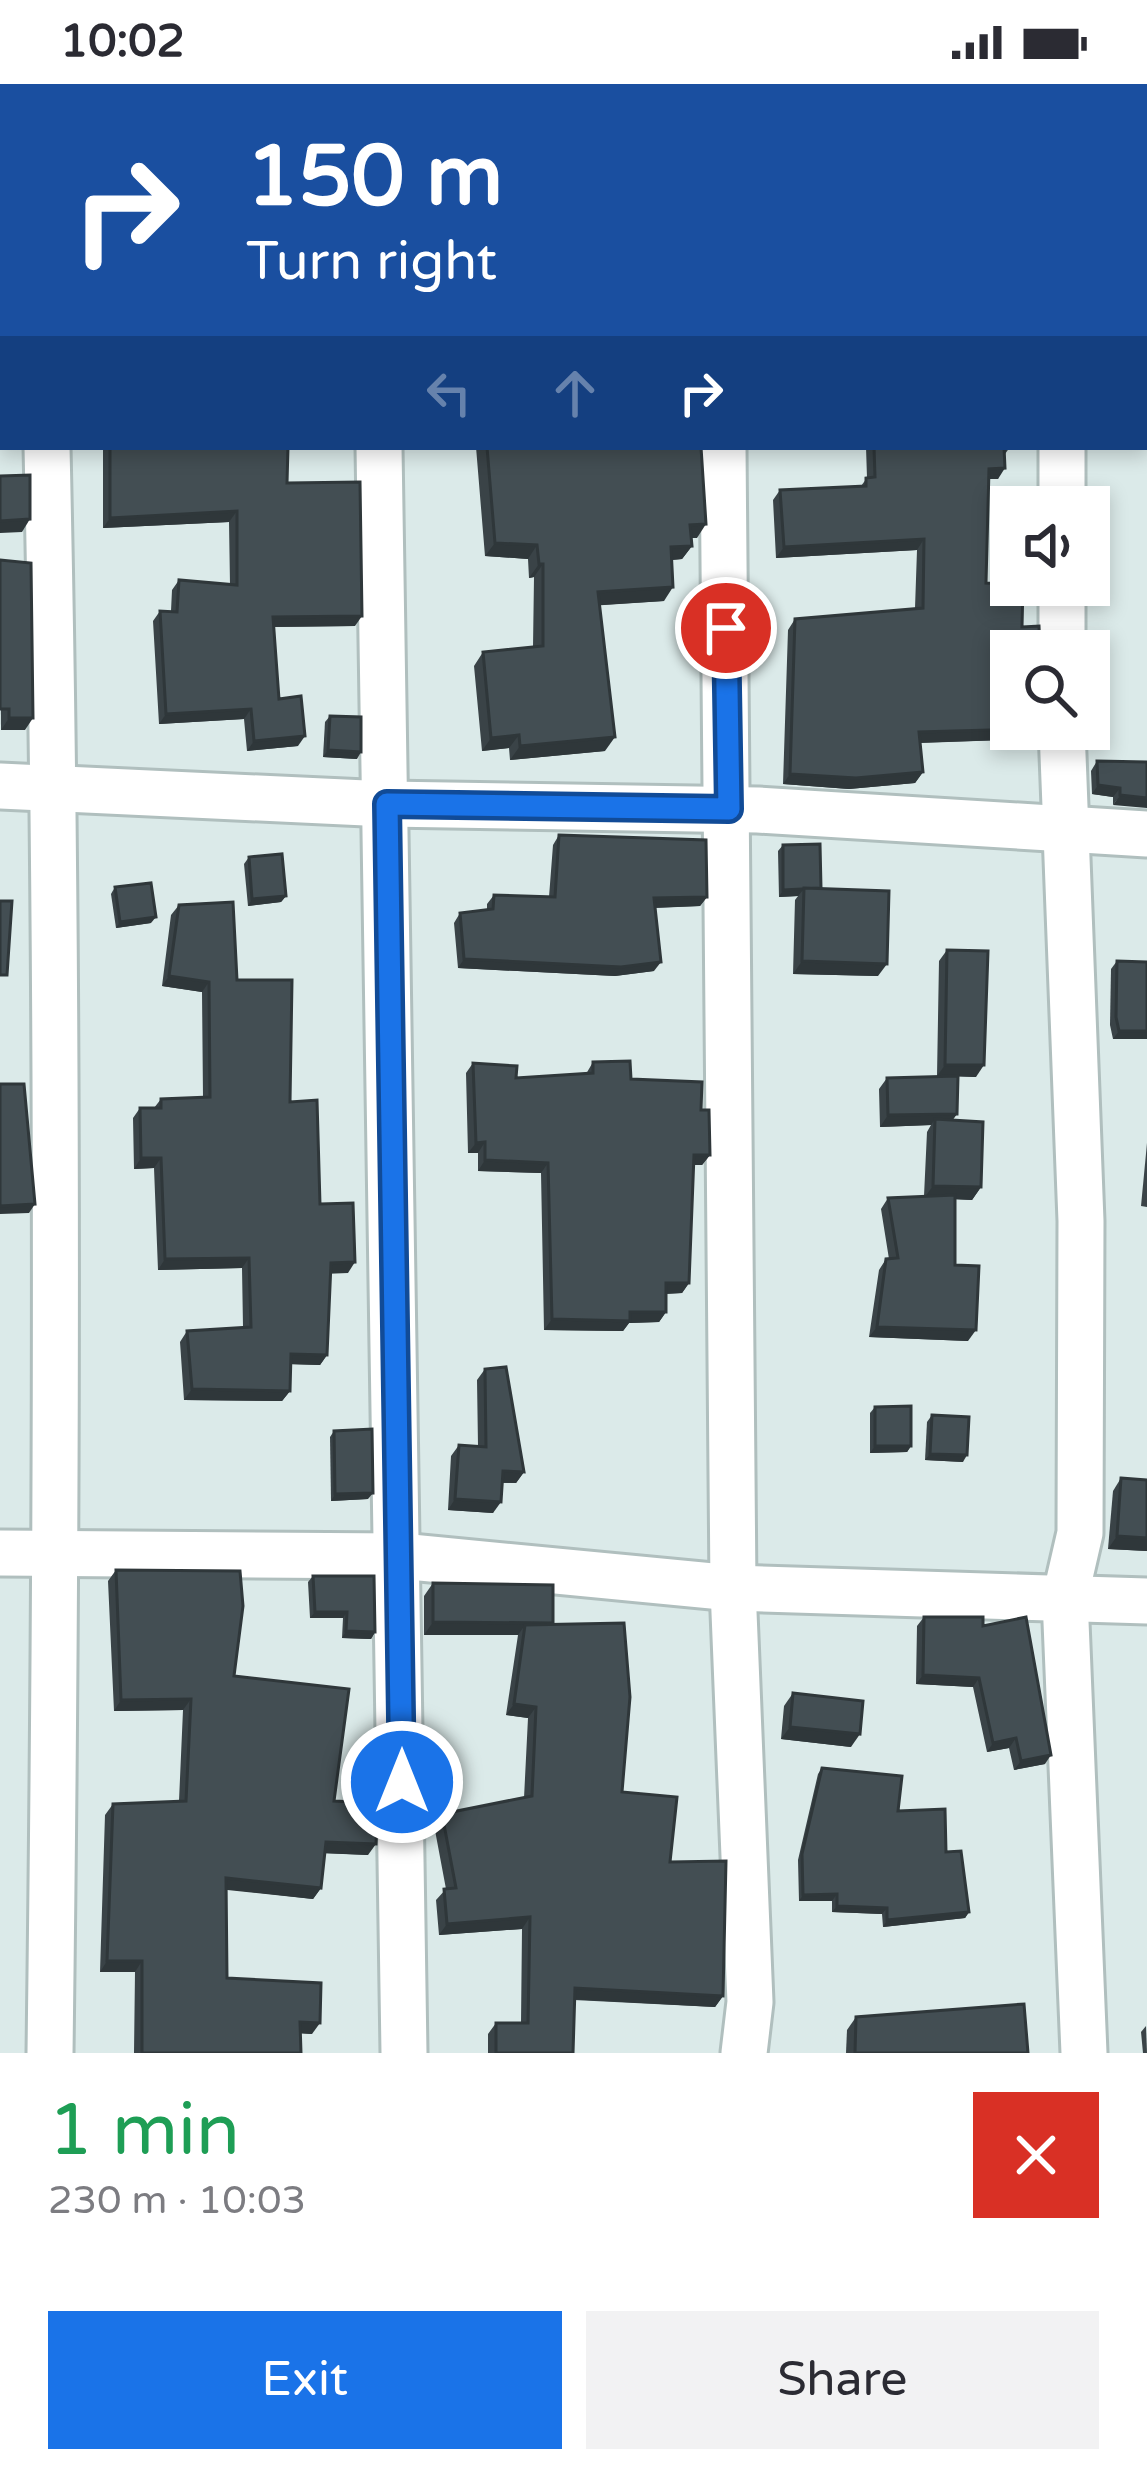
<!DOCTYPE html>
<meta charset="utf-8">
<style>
:root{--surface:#fff;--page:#f2f2f3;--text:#2b2b33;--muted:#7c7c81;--accent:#1a73e8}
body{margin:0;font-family:"Varela Round",sans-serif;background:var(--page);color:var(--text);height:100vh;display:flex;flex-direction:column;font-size:45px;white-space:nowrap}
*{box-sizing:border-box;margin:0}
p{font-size:39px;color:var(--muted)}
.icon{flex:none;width:66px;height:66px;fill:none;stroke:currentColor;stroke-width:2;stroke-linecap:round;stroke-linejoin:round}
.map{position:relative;height:1969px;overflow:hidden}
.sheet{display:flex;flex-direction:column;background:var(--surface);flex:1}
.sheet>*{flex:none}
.hud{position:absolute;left:0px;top:0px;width:1149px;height:366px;box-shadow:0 6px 18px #0003;background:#1a4fa0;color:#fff;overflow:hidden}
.fabs{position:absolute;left:990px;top:402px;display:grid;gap:24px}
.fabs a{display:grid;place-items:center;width:120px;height:120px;border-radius:0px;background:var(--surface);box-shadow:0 6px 18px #0003;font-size:60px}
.pin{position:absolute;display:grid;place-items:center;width:102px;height:102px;color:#fff;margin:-51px;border:6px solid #fff;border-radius:50%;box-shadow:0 3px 12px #0007}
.me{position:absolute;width:132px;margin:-66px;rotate:0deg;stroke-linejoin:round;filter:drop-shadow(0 0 9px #0008)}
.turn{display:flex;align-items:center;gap:42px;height:252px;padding:0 48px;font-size:54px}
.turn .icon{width:156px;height:156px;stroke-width:2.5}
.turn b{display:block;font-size:84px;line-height:102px}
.lanes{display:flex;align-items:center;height:114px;padding:0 48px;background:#0003;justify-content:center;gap:60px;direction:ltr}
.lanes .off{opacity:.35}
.round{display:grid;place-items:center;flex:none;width:126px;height:126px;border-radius:0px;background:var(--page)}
.headline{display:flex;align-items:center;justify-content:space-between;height:204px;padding:0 48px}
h1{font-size:72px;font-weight:600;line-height:90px;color:#1e9e55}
.action{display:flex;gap:24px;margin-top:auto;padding:24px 48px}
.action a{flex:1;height:138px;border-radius:0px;background:var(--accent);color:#fff;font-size:48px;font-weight:600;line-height:138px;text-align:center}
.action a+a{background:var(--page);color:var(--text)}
.status{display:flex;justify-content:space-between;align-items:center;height:84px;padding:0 60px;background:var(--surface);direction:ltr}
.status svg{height:33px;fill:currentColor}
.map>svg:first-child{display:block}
</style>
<div class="status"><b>10:02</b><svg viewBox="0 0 49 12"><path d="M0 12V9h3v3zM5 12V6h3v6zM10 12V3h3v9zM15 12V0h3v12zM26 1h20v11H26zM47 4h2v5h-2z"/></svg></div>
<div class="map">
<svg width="1147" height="1969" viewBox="0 0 1147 1969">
<rect width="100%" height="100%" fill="#dbeae9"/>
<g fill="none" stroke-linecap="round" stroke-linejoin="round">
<g stroke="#b0bfbe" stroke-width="51">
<g id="street">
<path d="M39,0V3"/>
<path d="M370,0V3"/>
<path d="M718,0V3"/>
<path d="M1018,0V3"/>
<path d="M47,363C59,898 57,1434 50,1969"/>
<path d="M379,363L404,1969"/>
<path d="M723,363L733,1504L750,1918L744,1969"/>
<path d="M1062,363V423"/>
<path d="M1062,501V567"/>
<path d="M1062,645L1081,1137L1080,1449L1065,1514L1084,1969"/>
<path d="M0,702L387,720L758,726L1147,750"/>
<path d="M0,1469L400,1472L733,1504L1147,1517"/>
</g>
</g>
<use href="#street" stroke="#fff" stroke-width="45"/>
</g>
<g fill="#3a4347">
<path d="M103,363H288L287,399L355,542L274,543L279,615L298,662L247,667L244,635L159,640L153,537L160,527H171L172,506L179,496L230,501L229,438L103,444Z"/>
<path d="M476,363H701L697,454H691L692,462L682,475L671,476L664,517L600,521L605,667L510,676L509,664L482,667L474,582L483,568L533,563L534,493L529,494L528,475L485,472Z"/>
<path d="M866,363H1010L1005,370L998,395H989L986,499L1022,543L1034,655L920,659L923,688L915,699L849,705L783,700L788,546L795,535L915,524L917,466L776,474L773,416L780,406L861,402L867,394Z"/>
<path d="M0,476L25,646H1Z"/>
<path d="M330,632L357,675L323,673L325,638Z"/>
<path d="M1097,677L1147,678L1113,721V713L1092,710L1091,687Z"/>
<path d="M559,751L707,813L700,822L655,824L654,887L615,892L458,884L454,839L460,829L487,826V820L494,811L549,813L553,761Z"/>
<path d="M783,761L821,804L878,892L793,890L795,816L798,812L779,813L778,767Z"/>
<path d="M249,773L286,812L281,818L248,822L244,780Z"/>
<path d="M115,803L151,839L116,844L111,810Z"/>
<path d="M179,821L237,896L290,1018L320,1120L348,1189H330L327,1271L320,1281L291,1280L290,1307L282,1317L184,1316L180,1258L187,1247L243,1243L242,1184L158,1186L154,1084L134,1085L133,1034L140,1024H154L161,1015L203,1013L202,908L162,902L171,831Z"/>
<path d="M947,866L976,993L958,992L957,1030L952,1036L981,1103L972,1116L955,1115V1181L968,1257L869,1253L879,1186L886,1175H889L881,1125L888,1114L924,1112L927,1048L931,1041L880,1043L879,1005L887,994L937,992L939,877Z"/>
<path d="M1117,877L1147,878V955H1113L1110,941L1111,885Z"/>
<path d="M593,978L701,1026L710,1071L702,1081H694L689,1199L682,1209L666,1210V1228L659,1238L629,1239L623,1247L544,1246L541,1089L478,1087V1069H468L466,989L473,979L516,994L586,990Z"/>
<path d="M1147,1059V1123L1141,1122Z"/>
<path d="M485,1285L524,1388L516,1399H502L493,1429L448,1426L451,1372L459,1361L478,1362L477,1296Z"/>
<path d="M875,1323L911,1362L907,1368L870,1369V1329Z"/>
<path d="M932,1331L963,1378L925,1376L927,1338Z"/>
<path d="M334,1347L368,1415L331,1417L330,1353Z"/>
<path d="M1121,1394L1147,1396V1467L1108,1465L1113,1407Z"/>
<path d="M116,1486L234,1592L334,1717L368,1771L325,1769L321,1804L313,1815L226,1805L227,1894L312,1950L301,1949V1969H134L135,1888H100L105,1731L113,1720L179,1717L183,1626L114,1627L108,1497Z"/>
<path d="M313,1492L375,1548L371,1555L342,1554L343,1534H310L308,1498Z"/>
<path d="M433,1499L553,1539L622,1708L670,1778L723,1912L715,1923L574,1916L573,1969H488V1950L496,1939H521L522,1845L439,1851L436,1816L446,1805L434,1741L442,1730L524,1714L528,1634L506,1631L518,1551H424V1512Z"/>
<path d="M924,1533L983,1542L1045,1680L1014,1686L1009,1664L987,1668L973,1603L916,1600L917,1542Z"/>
<path d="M793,1609L851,1663L781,1655L784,1622Z"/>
<path d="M822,1684L898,1727L946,1768L969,1828L965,1834L883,1843L882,1830L832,1828V1817H799L798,1776L818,1690Z"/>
<path d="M856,1933L1028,1969H846L847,1946Z"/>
<path d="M1146,1942L1147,1969H1143L1141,1948Z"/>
</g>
<g fill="#2f373a">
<path d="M1005,384L998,395H982L989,385Z"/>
<path d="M237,427L229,438L103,444L110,434Z"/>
<path d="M30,435L22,448L0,449V437Z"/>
<path d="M706,440L697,454H681L690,441Z"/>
<path d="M924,455L917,466L776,474L784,463Z"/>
<path d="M495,459L537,461L528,475L485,472Z"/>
<path d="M692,462L682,475L661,477L671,463Z"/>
<path d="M539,480H543L534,493L529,494Z"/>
<path d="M673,503L664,517L589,522L598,508Z"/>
<path d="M362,532L355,542L266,543L273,533Z"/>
<path d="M251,625L244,635L159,640L166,630Z"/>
<path d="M9,634H33L25,646H1Z"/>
<path d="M1042,645L1034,655L912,659L919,648Z"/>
<path d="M519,651L509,664L482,667L491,654Z"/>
<path d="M305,652L298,662L247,667L254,657Z"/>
<path d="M615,653L605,667L510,676L520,662Z"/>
<path d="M328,666L361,668L357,675L323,673Z"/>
<path d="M923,688L915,699L849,705L783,700L790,690Z"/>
<path d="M1098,701L1120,704L1113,713L1092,710Z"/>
<path d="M1120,711L1147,714V724L1113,721Z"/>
<path d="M783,806H803L798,812L779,813Z"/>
<path d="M286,812L281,818L248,822L252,815Z"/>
<path d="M707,813L700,822L647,824L654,814Z"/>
<path d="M156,833L151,839L116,844L120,838Z"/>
<path d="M464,875L661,878L654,887L615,892L458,884Z"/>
<path d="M802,877L887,880L878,892L793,890Z"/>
<path d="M169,892L209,898L202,908L162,902Z"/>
<path d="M1119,947H1147V955H1113Z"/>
<path d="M945,981H984L976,993L937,992Z"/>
<path d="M957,1030L949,1041L935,1035L931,1041L880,1043L888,1031Z"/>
<path d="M485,1058L478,1069H468L476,1059Z"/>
<path d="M694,1071H710L702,1081H687Z"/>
<path d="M141,1074H161L154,1084L134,1085Z"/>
<path d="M485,1076L548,1079L541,1089L478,1087Z"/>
<path d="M933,1102L981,1103L972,1116L924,1114Z"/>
<path d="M35,1120L29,1129L0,1130V1122Z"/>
<path d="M249,1174L242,1184L158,1186L165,1175Z"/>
<path d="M355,1178L348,1189L323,1190L331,1179Z"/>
<path d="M666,1199H689L682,1209L659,1210Z"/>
<path d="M630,1228H666L659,1238L629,1239L623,1247L544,1246L552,1235Z"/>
<path d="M877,1243L976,1246L968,1257L869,1253Z"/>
<path d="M291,1270L327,1271L320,1281L284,1280Z"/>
<path d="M192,1305L290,1307L282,1317L184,1316Z"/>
<path d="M875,1362H911L907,1368L870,1369Z"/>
<path d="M930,1370L967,1371L963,1378L925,1376Z"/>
<path d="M503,1387L524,1388L516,1399L495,1398Z"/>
<path d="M373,1409L368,1415L331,1417L335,1410Z"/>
<path d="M455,1415L501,1418L493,1429L448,1426Z"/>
<path d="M1117,1452L1147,1454V1467L1108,1465Z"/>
<path d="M315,1528H347L343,1534H310Z"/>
<path d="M433,1538L553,1539L544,1552L525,1541L518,1551H424Z"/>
<path d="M346,1547L375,1548L371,1555L342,1554Z"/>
<path d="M923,1591L979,1594L973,1603L916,1600Z"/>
<path d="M191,1615L183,1626L114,1627L121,1616Z"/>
<path d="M514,1620L536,1623L528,1634L506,1631Z"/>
<path d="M790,1643L860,1650L851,1663L781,1655Z"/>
<path d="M1016,1654L1009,1664L987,1668L993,1659Z"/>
<path d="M1051,1671L1045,1680L1014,1686L1021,1677Z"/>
<path d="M326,1758L376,1760L368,1771L318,1769Z"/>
<path d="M226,1794L321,1804L313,1815L218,1805Z"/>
<path d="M837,1810L832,1817H799L803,1811Z"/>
<path d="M837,1822L887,1824L882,1830L832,1828Z"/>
<path d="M969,1828L965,1834L883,1843L887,1836Z"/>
<path d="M530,1833L522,1845L439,1851L447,1840Z"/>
<path d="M107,1877H142L135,1888H100Z"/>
<path d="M575,1904L723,1912L715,1923L567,1915Z"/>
<path d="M300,1938L320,1939L312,1950L292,1949Z"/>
</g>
<g fill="#434e53" stroke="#2f373a" stroke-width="3">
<path d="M1146,16H1147L1146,214Z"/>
<rect x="0" y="18" width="3" height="83"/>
<path d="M110,363H288L287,399L360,398L362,532L273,533L279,615L301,612L305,652L254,657L251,625L166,630L160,527L177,528L179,496L237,501V427L110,434Z"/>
<path d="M487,363H701L706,440L690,441L692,462L671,463L673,503L598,508L615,653L520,662L519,651L491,654L483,568L543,562V480H539L537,461L495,459Z"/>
<path d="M874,363H1004L1005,384L989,385L986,499L1023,501L1022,543L1039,542L1040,567H1011V645H1027L919,648L923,688L856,694L790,690L795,535L923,524L924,455L784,463L780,406L866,402V394L875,393Z"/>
<path d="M30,391V435L0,437V392Z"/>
<path d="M0,476L31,479L33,634H9V625H0Z"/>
<path d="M330,632L361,633V668L328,666Z"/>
<path d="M1097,677L1147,678V714L1120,711V704L1098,701Z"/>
<path d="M559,751L706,756L707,813L654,814L661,878L621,883L464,875L460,829L493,825L494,811L555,813Z"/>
<path d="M820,760L821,804L783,806V761Z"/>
<path d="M282,770L286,812L252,815L249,773Z"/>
<path d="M151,799L156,833L120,838L115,803Z"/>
<path d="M804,804L889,807L887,880L802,877Z"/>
<path d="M0,817H12L7,891H0Z"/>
<path d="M233,818L237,896H292L290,1018L317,1016L320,1120L353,1119L355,1178L331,1179L327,1271L291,1270L290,1307L192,1305L187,1247L251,1243L249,1174L165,1175L161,1074H141L140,1024H161V1015L210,1013L209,898L169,892L179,821Z"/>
<path d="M947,866L988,867L984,981H945Z"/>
<path d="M1117,877L1147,878V947H1119L1116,933Z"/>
<path d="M630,977L631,995L702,998L701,1026H709L710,1071H694L689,1199H666V1228H630V1237L552,1235L548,1079L485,1076V1058L476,1059L473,979L517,982L516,994L593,989V978Z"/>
<path d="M958,992L957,1030L888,1031L887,994Z"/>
<path d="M0,1000H24L35,1120L0,1122Z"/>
<path d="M935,1035L983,1038L981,1103L933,1102Z"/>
<path d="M955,1111V1181L979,1182L976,1246L877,1243L886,1175L898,1174L888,1114Z"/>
<path d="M506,1283L524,1388L503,1387L501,1418L455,1415L459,1361L486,1363L485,1285Z"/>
<path d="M911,1322V1362H875V1323Z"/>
<path d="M932,1331L969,1333L967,1371L930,1370Z"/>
<path d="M372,1345L373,1409L335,1410L334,1347Z"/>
<path d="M1121,1394L1147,1396V1454L1117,1452Z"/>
<path d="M116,1486L240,1487L243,1522L234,1592L349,1605L334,1717L378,1719L376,1760L326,1758L321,1804L226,1794L227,1894L321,1899L320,1939L300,1938L301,1969H142V1877H107L113,1720L186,1717L191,1615L121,1616Z"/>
<path d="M313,1492H374L375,1548L346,1547L347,1528H315Z"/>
<path d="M433,1499L553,1501V1539L433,1538Z"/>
<path d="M924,1533H983V1542L1026,1533L1051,1671L1021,1677L1016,1654L993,1659L979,1594L923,1591Z"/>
<path d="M624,1539L630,1613L622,1708L677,1713L670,1778L726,1777L723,1912L575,1904L573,1969H496V1939H528L530,1833L447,1840L444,1805L456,1804L442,1730L532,1712L536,1623L514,1620L525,1541Z"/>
<path d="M793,1609L863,1617L860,1650L790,1643Z"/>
<path d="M822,1684L902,1692L898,1727L945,1725L946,1768L961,1767L969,1828L887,1836V1824L837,1822V1810L803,1811L802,1770Z"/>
<path d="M1024,1920L1028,1969H855L856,1933Z"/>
</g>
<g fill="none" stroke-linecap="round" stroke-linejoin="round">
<g stroke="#114b97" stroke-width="30">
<path id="route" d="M402,1698L387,720L729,725L726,544"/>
</g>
<use href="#route" stroke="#1a73e8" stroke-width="21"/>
</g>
</svg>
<div class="fabs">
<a><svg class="icon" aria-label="sound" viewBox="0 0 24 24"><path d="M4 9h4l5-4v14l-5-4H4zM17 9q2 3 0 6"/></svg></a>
<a><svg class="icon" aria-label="search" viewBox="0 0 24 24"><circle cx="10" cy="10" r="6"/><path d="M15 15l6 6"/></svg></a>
</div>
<div class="pin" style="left:726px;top:544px;background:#d93025"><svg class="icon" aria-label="arrive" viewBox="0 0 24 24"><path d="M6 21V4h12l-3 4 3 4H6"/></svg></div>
<svg class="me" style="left:402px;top:1698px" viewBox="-20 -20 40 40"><circle r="17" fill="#1a73e8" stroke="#fff" stroke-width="3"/><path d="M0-11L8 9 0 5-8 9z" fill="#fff"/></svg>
<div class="hud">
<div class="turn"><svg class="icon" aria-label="right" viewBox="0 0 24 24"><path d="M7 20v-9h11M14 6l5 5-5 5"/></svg><div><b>150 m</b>Turn right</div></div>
<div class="lanes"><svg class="icon off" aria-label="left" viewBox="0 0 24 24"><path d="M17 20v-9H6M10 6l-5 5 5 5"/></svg><svg class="icon off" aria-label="ahead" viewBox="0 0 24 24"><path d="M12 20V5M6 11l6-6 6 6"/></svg><svg class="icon" aria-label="right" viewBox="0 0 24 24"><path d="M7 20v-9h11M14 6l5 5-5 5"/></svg></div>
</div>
</div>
<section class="sheet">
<div class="headline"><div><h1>1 min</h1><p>230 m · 10:03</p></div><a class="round" style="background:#d93025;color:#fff"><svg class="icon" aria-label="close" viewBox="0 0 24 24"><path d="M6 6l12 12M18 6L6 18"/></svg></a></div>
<div class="action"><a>Exit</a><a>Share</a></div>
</section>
